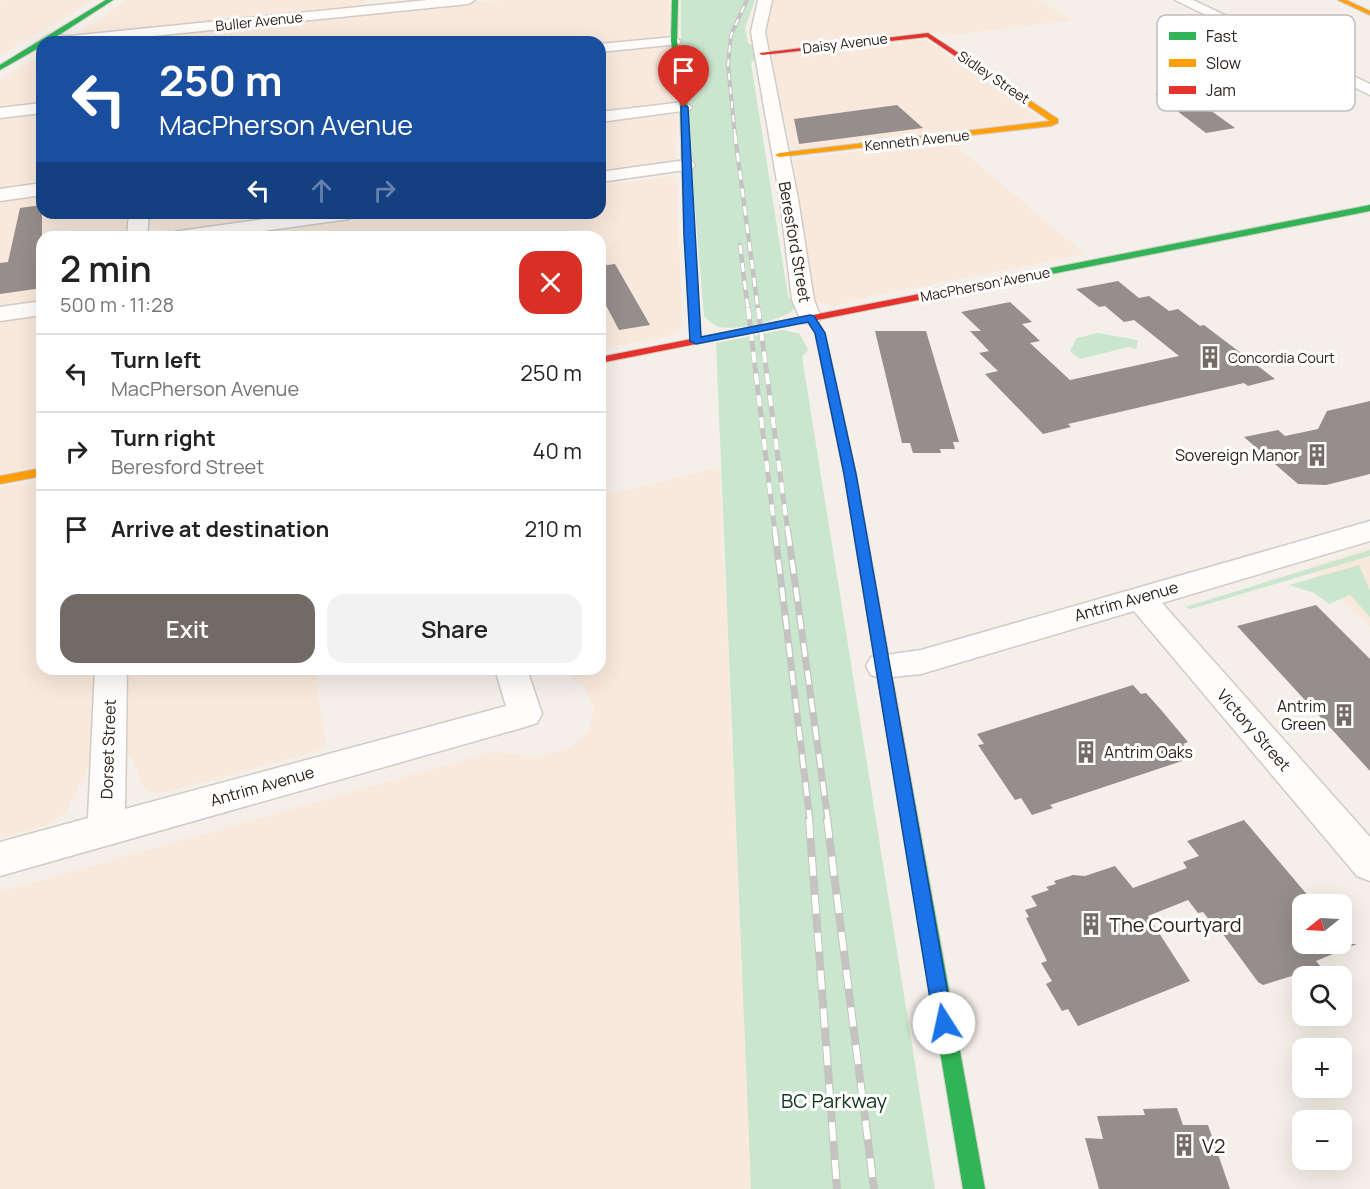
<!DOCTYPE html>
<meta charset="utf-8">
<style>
:root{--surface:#fff;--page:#f2f2f2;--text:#222;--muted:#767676;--line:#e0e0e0;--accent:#726a64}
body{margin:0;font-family:Manrope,sans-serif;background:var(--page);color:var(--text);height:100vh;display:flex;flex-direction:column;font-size:22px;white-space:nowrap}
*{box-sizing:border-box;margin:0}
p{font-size:20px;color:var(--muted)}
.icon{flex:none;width:33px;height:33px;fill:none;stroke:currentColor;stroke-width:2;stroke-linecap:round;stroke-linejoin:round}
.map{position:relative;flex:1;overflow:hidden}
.panel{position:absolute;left:36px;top:231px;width:570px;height:444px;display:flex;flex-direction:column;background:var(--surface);border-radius:18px;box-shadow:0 6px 24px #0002}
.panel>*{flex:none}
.top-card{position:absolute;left:36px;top:36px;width:570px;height:183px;border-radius:18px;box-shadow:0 6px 24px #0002;background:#1a4fa0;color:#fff;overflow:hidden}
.needle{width:39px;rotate:252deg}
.controls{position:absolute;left:1292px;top:894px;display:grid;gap:12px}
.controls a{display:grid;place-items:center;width:60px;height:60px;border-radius:12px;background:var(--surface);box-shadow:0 6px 24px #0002;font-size:30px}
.pin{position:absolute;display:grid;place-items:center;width:51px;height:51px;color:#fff;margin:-62px -26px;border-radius:50% 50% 50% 0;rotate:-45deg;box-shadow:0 0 6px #0007}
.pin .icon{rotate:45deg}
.me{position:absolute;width:66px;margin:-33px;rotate:350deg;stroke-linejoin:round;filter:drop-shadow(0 0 4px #0008)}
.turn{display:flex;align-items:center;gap:21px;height:126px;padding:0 24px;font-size:27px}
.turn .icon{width:78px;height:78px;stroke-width:2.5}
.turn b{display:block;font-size:42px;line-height:51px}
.lanes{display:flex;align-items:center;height:57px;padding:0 24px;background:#0003;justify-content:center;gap:30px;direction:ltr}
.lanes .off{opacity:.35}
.round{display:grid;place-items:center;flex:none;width:63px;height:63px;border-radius:18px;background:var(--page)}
.head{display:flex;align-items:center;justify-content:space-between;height:102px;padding:0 24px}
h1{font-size:36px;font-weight:600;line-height:45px}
.primary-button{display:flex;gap:12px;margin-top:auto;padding:12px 24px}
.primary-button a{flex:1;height:69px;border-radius:18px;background:var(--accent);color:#fff;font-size:24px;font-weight:600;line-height:69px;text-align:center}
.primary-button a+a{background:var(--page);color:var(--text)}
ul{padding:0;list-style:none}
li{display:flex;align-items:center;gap:18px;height:78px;padding:0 24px;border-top:2px solid var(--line)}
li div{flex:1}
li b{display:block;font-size:22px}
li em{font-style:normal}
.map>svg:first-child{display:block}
</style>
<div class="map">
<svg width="1370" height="1189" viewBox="0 0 1370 1189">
<rect width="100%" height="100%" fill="#f5efe9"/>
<g fill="#f8e9dc">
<path d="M9,0H94L0,55V1Z"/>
<path d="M127,0H364L365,4L357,8L76,35Z"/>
<path d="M501,0H670L668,34L660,37L600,44L86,42Z"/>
<path d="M774,0H1038L1074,20L944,36L929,32L770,50L766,25Z"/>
<path d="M925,39L1040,119L1035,122L802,150L791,147L771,55Z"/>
<path d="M658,46L667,49L673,101L668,105L600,115V51Z"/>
<path d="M42,54V104L0,109V80Z"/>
<path d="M42,113V185L0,191V117Z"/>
<path d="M663,113L677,115L676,158L665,162L600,171V121Z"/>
<path d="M938,140L955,145L1085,254L856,299L835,307L815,301L793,160Z"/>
<path d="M672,176L677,179L682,329L670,336L600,349V237H239L408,213H600V186Z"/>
<path d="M42,193V213H130L127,237H42V304L0,310V198Z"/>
<path d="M147,213H297L167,231L148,224Z"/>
<path d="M42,312V465L0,474V319Z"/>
<path d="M720,467L751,1189H0V892L493,752L539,757L572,746L590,730L594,707L583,685L565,674L547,669H600V497Z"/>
<path d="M42,479V669H96L93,746L89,767L65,813L47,825L0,838V487Z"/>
<path d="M1370,548V626L1308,567Z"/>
<path d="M122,669H314L327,748L163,793H151L142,786L133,759L118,748Z"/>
</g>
<g fill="#cbe6ce">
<path d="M681,0H755L745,28L748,43L753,46L755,60L751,63L788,296L795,308C785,320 736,331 719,327C713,325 709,321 704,316L681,44Z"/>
<path d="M783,330L800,334L808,350L802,357L935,1189H751L716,343Z"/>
<path d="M1098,333L1138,340L1136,349L1129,347L1080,359L1070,351L1077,338Z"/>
<path d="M1370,550V556L1191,609L1185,607Z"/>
<path d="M1359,565L1370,591V617L1350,595L1329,604L1314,593L1289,585Z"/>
</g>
<g fill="#958e8d">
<path d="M1185,92L1235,128L1206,133L1155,94Z"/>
<path d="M897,105L923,128L799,144L794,119Z"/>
<path d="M42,205V288L0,294V263L8,262L20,208Z"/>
<path d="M615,264L650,325L619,330L600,294V266Z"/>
<path d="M1118,281L1139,298L1149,296L1169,311L1178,309L1200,326L1204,325L1275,379L1248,386L1244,383L1068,424L1071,427L1043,434L985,374L998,371L979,353L989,351L970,331H981L961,312L1010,302L1032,322L1022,324L1040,341L1030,343L1070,380L1179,356L1134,320L1124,322L1105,306L1099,307L1076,289Z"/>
<path d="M875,331H926L959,442H953L955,449H940L941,453H913L910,443H902Z"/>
<path d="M1370,401V474L1326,485L1298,484L1244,437L1278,430L1285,436L1318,429L1327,411Z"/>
<path d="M1316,605L1370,659V771L1237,626Z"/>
<path d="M1133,685L1141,694L1146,693L1162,711L1188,742L1183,744L1194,757L1050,805L1053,808L1032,815L1021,798L1015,800L978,745L984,744L977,734Z"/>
<path d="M1244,820L1315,904H1302V944H1357L1316,961L1321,967L1263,985L1258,982L1217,926L1215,927L1203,912L1198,913L1188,900L1148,916L1190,981L1078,1026L1068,1009L1062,1011L1046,984L1052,981L1041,963L1047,961L1026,918L1029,917L1025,910L1037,906L1031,896L1049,890L1046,887L1056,884L1054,881L1073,875L1085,876L1115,866L1133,888L1187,868L1183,862L1199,856L1187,841Z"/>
<path d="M1177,1108L1183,1125H1208L1230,1189H1099L1085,1138L1103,1139L1097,1116L1145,1115L1143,1109Z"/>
</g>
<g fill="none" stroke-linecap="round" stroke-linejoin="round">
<g stroke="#d2cbc5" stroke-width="3">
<g id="street">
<path d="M428,0H475L468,4L93,42H44L42,39L49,35L70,36Z"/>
<path d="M758,0H772L765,32L798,199L814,300L821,318L818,323H802L792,300L780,199L751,32Z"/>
<path d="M1175,0H1193L1370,84V95Z"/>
<path d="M674,37L681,41L679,44L600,52V44Z"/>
<path d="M684,102L692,107L690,110L600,122V112Z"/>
<path d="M42,103V113L0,118V108Z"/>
<path d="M686,160L692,161L695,165L692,169L600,182V172Z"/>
<path d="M42,183V195L0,201V189Z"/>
<path d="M129,213H149L147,237H127Z"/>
<path d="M308,213H359L349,219L221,237H169L172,233L179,231Z"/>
<path d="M42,301V315L0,321V307Z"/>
<path d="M1370,521V541L1162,603L1370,837V881L1357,876L1134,611L921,674L882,678L871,675L866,666L871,657L921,650Z"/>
<path d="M95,669H127L125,809L506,706L495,669H527L542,714L537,723L525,727L0,876V842L88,818Z"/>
</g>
</g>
<g stroke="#d2cbc5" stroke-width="2">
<g id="fast">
<path d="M106,0H113L48,42H42V46L0,70V65Z"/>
<path d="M672,0H678L677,41L688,107L692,234L701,341L696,344L691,341L684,234L680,107L671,41Z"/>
<path d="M1370,205V211L1011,282L1006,279L1011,276Z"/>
<path d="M902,768L908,770L910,775L985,1189H963L894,775L896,770Z"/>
</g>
</g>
<g stroke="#d2cbc5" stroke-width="2">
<g id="slow">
<path d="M1338,0H1346L1370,11V15Z"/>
<path d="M1014,90L1058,119V123L1051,126L779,157L775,155L779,153L1050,121L1011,94L1010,92Z"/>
<path d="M810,315L814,316L825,333L856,474L910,775L908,780L902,782L896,780L894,775L844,474L815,333L805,318Z"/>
<path d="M42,468V476L0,484V476Z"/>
</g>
</g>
<g stroke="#d2cbc5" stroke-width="2">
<g id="jam">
<path d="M928,33L1018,92L1011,94L927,37L762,55L759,53Z"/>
<path d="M1011,276L1014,277V281L600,363V357Z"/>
</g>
</g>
<use href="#street" fill="#fefdfc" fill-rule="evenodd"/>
<use href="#fast" fill="#30b455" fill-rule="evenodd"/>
<use href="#slow" fill="#ff9f0a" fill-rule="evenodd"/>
<use href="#jam" fill="#e5322d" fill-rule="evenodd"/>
<g stroke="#c5c3c1" stroke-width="4">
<path id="rail-far4" d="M735,136L728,65L731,35L747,0"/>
</g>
<g stroke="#c5c3c1" stroke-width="4.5">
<g id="rail-far3">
<path d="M735,135L758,310"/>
<path d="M740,245L748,310"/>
</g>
</g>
<g stroke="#c5c3c1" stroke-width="5">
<g id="rail-far2">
<path d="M748,308L775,533"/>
<path d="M758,308L788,533"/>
</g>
</g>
<g stroke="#c5c3c1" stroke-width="7">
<g id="rail-far1">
<path d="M775,532L810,821"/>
<path d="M788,532L828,821"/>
</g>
</g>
<g stroke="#c5c3c1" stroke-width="8">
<g id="rail">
<path d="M809,819L837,1189"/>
<path d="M827,819L874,1189"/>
</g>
</g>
<use href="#rail-far4" stroke="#fff" stroke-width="2" stroke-dasharray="7" stroke-linecap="butt"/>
<use href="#rail-far3" stroke="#fff" stroke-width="3" stroke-dasharray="9" stroke-linecap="butt"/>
<use href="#rail-far2" stroke="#fff" stroke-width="4" stroke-dasharray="11" stroke-linecap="butt"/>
<use href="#rail-far1" stroke="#fff" stroke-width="4.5" stroke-dasharray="14" stroke-linecap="butt"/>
<use href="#rail" stroke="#fff" stroke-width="6" stroke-dasharray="19" stroke-linecap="butt"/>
</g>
<path fill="#1a73e8" stroke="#114b97" stroke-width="1.5" d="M684,105L688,107L701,337L810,315L814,316L825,333L856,474L953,1023L951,1029L944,1032L937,1029L934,1023L844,474L815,333L808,322L696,344L690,341L684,234L681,107Z"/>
<defs>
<g id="building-bare" transform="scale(1.8)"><path d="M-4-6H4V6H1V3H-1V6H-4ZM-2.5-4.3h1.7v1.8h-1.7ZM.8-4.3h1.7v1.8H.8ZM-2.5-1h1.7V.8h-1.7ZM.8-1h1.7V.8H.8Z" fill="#726a64" stroke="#fff" stroke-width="2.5" paint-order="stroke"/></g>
</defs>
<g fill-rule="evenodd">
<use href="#building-bare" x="1210" y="357"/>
<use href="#building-bare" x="1317" y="455"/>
<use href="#building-bare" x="1344" y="715"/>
<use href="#building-bare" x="1086" y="752"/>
<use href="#building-bare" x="1091" y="924"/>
<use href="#building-bare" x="1184" y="1145"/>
</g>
<g text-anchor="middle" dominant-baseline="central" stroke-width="6" stroke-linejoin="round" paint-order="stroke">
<g font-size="14" fill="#2b221c" stroke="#fff">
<text transform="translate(259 21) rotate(-6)">Buller Avenue</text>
<text transform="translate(845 43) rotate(-7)">Daisy Avenue</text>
<text transform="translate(994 77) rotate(34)">Sidley Street</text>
<text transform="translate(917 140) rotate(-6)">Kenneth Avenue</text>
<text transform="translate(985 284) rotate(-11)">MacPherson Avenue</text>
</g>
<g font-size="14" fill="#2b221c" stroke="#fff" text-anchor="start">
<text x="1228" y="357">Concordia Court</text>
</g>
<g font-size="16" fill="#2b221c" stroke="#fff">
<text transform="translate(795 242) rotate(80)">Beresford Street</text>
<text transform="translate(1126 601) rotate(-16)">Antrim Avenue</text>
<text transform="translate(1254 730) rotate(49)">Victory Street</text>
<text transform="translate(108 749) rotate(-88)">Dorset Street</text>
<text transform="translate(262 786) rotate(-16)">Antrim Avenue</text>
</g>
<g font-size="16" fill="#2b221c" stroke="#fff" text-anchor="end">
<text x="1299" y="455">Sovereign Manor</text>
<text x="1326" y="706">Antrim<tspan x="1326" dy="18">Green</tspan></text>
<text x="1104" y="752" text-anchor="start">Antrim Oaks</text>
</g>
<g font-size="20" fill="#2b221c" stroke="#fff" text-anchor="start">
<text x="1109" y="924">The Courtyard</text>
<text x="1202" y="1145">V2</text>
</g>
<g font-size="20" fill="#12331d" stroke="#fff">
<text x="834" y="1100">BC Parkway</text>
</g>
</g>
<rect x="1157" y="15" width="198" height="96" rx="9" fill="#fff" stroke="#bfbdbb" stroke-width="1.5"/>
<rect x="1169" y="32" width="27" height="8" fill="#30b455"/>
<rect x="1169" y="59" width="27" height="8" fill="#ff9f0a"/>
<rect x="1169" y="86" width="27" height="8" fill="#e5322d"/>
<g font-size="16" fill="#2b221c">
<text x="1206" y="42">Fast</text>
<text x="1206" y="69">Slow</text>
<text x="1206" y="96">Jam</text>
</g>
</svg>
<div class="controls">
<a><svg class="needle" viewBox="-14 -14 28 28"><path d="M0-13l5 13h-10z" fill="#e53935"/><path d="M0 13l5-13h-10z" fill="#767676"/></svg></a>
<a><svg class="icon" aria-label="search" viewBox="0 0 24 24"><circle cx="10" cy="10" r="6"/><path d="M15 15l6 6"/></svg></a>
<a>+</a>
<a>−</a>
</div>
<div class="pin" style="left:684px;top:107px;background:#d93025"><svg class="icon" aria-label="arrive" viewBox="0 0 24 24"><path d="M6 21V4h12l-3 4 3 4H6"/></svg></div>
<svg class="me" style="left:944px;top:1023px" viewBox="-20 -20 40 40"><circle r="19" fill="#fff"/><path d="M0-13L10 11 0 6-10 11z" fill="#1a73e8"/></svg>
<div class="top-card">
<div class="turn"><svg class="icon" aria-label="left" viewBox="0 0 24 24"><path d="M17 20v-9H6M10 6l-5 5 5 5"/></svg><div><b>250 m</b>MacPherson Avenue</div></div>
<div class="lanes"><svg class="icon" aria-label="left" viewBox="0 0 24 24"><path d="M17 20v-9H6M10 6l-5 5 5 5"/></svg><svg class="icon off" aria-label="ahead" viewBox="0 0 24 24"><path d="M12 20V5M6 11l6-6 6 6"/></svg><svg class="icon off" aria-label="right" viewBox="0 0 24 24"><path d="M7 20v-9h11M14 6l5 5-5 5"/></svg></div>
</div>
<section class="panel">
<div class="head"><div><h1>2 min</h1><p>500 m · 11:28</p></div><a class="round" style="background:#d93025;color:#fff"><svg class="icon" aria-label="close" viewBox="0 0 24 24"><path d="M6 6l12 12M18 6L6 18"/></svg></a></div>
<ul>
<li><svg class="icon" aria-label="left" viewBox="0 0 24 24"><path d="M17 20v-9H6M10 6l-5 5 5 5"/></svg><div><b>Turn left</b><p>MacPherson Avenue</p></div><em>250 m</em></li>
<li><svg class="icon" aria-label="right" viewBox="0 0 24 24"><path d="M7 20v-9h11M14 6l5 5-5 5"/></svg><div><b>Turn right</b><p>Beresford Street</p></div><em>40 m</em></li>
<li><svg class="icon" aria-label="arrive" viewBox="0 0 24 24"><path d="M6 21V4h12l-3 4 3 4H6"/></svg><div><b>Arrive at destination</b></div><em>210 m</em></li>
</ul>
<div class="primary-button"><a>Exit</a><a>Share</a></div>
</section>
</div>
